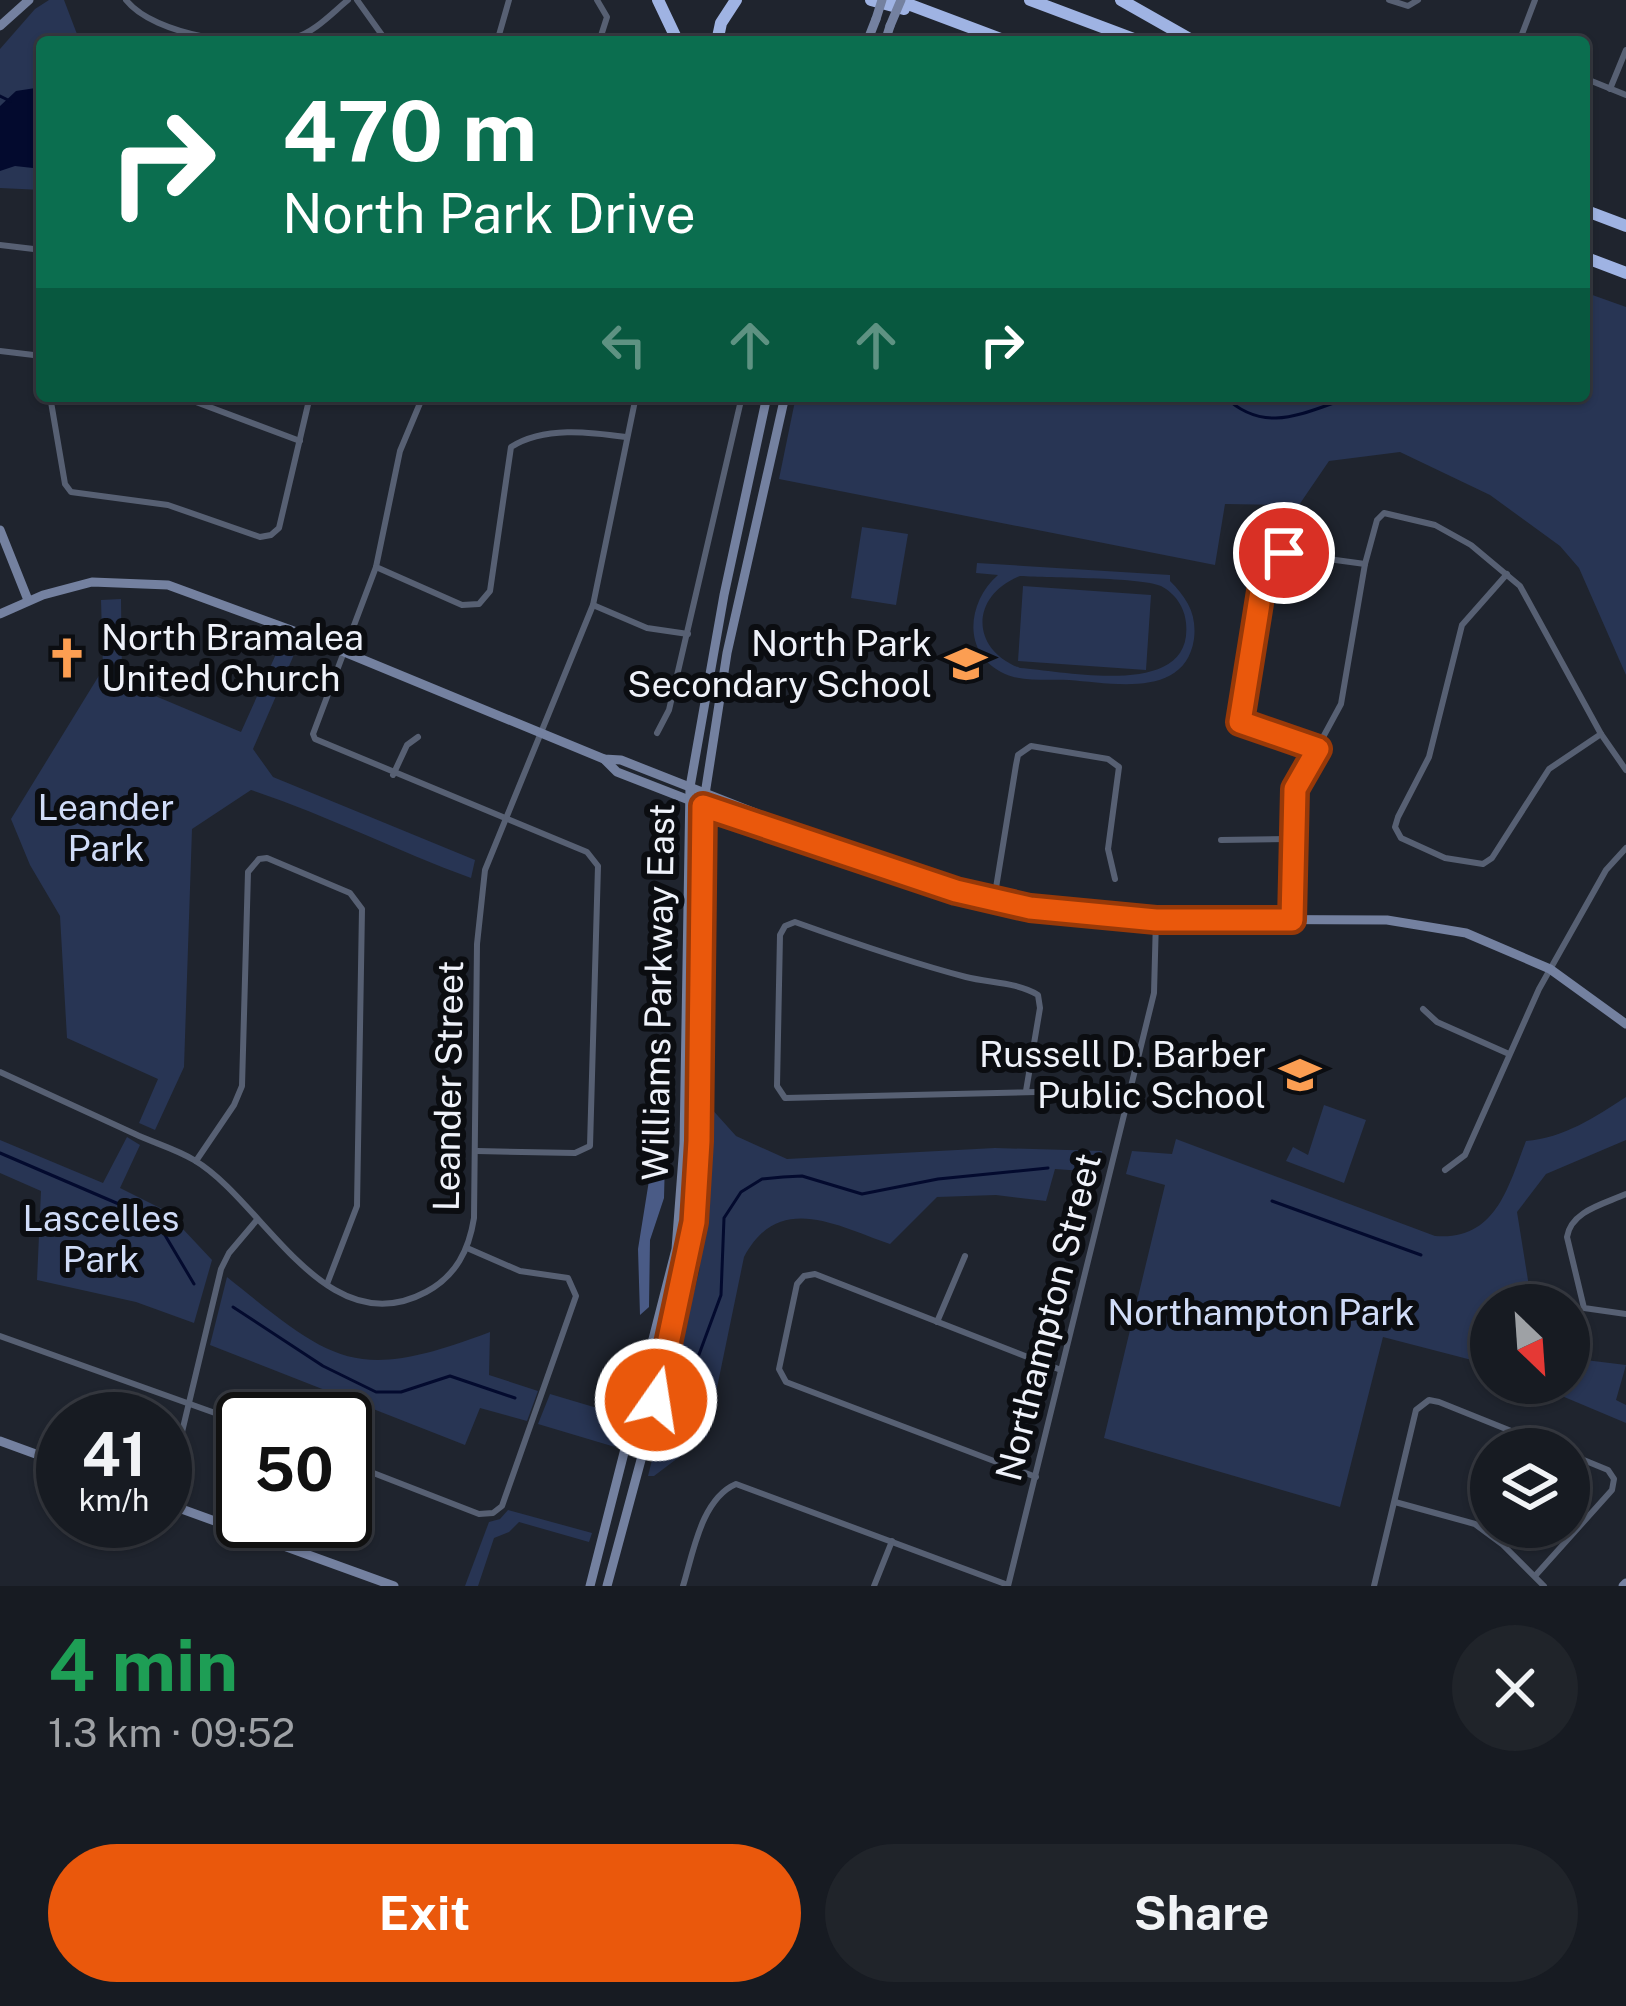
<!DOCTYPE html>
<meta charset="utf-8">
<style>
:root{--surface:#171b22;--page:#20242a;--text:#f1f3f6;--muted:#9ea1a5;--line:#363940;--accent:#ea580c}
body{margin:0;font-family:"Public Sans",sans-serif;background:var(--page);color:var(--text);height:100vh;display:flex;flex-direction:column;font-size:45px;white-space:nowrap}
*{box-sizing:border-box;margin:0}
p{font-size:39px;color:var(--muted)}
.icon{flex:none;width:66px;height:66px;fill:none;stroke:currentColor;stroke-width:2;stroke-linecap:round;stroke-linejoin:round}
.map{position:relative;height:1586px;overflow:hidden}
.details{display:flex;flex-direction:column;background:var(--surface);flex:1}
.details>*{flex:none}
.top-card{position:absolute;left:36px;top:36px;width:1554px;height:366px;border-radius:12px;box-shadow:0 3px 9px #0004,0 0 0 3px var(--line);background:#0b6e4f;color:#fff;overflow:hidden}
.needle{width:78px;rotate:155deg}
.buttons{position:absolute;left:1470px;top:1284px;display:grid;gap:24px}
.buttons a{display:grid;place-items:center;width:120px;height:120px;border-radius:50%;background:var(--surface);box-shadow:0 3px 9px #0004,0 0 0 3px var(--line);font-size:60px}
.speed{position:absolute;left:36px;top:1392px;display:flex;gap:24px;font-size:60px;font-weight:700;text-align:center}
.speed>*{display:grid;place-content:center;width:156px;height:156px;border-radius:50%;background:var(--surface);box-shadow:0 3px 9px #0004,0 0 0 3px var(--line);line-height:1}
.speed small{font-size:30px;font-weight:400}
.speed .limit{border:6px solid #111;border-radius:18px;background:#fff;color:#111}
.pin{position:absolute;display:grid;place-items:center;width:102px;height:102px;color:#fff;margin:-51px;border:6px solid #fff;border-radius:50%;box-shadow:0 3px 12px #0007}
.me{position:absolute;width:132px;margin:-66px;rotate:13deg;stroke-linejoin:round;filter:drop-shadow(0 0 9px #0008)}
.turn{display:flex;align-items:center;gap:42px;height:252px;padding:0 48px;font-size:54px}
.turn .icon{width:156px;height:156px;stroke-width:2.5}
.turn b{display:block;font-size:84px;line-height:102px}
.lanes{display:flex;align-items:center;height:114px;padding:0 48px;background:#0003;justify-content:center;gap:60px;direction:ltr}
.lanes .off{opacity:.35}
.round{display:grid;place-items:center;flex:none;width:126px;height:126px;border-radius:63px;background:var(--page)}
.overview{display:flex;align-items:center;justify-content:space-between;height:204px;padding:0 48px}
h1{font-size:72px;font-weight:700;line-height:90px;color:#1e9e55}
.action{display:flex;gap:24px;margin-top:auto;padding:24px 48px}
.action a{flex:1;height:138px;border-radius:72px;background:var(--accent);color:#fff;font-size:48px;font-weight:700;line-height:138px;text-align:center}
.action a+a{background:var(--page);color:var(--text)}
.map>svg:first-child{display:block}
</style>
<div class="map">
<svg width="1626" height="1586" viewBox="0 0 1626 1586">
<rect width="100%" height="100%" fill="#1f242e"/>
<g fill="#283554" fill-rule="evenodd">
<path d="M49,0H64L80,42H42V190L0,188V49L35,9Z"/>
<path d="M1584,292L1626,307V675L1579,568L1560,546L1490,495L1400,452L1329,461L1299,505L1225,504L1215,565L779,479L796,396H1584Z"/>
<path d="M862,527L908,534L896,605L851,598Z"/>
<path d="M977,563L1170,575V581C1187,598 1197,614 1194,639C1185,699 1112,683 1069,680C1050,679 1023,682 1005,674C961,654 967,602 998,575L976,573ZM1020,576C1049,578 1140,577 1161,586C1175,593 1185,608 1186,623C1194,700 1065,671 1020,668C970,649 970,596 1020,576Z"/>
<path d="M1023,586L1151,595L1146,670L1018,661Z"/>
<path d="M121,599L122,682L241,732L281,643L296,650L253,749L273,777L475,860L471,878C397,851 326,815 251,790L192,829L184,1067L155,1130L139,1123L158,1079L67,1038L60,916L30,865L11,819L103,669L101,600Z"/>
<path d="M1626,1097V1140L1546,1174L1517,1212L1532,1305H1491V1365L1383,1337L1340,1507L1104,1438L1165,1185L1126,1174L1132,1151L1172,1154L1176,1139L1435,1236C1496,1241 1508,1187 1526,1141C1564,1138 1595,1117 1626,1097Z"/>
<path d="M1324,1105L1366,1120L1344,1183L1286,1161L1293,1147L1308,1155Z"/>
<path d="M709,1106L736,1136L787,1159L995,1148L1102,1151L1097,1172L1055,1169L1046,1201L996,1195L937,1197L890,1244C837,1226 779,1191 744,1257L707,1436L654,1476H648L699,1272L706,1218Z"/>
<path d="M127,1137L140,1145L120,1188L166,1211L212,1260L194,1323L136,1302L37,1280L41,1191L0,1173V1140L103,1183Z"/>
<path d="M227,1277C335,1364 355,1383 490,1332L489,1375L538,1391L527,1421L480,1408L465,1445L210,1345Z"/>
<path d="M1569,1358L1626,1365L1616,1400L1626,1405V1423L1531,1383H1569Z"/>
<path d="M550,1394L624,1416L615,1447L538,1424Z"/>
<path d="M508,1510L592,1533L589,1542L519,1522L509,1532L494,1538L478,1586H465L489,1522L500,1519Z"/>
</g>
<path fill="#4a5b86" d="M665,1159L664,1198L650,1240L649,1307L640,1315L638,1249L651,1168Z"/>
<path fill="#030a2e" d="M42,87V169L15,166L0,171V106L16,91Z"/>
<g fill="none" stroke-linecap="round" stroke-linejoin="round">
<g stroke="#030a2e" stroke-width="3">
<path d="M0,96L10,101"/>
<path d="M1224,396C1266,437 1306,411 1354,396"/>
<path d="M0,1153L156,1220L194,1284"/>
<path d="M1272,1201L1421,1255"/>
<path d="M233,1307L323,1366L376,1392H401L450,1376L515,1398"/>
<path d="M669,1434L687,1429L692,1420L694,1368L721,1295L724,1218L741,1192L762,1179L783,1177L802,1176L862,1194L938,1179L1048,1168"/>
</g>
<g stroke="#576073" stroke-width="6">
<path d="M126,0C154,36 252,50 294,38C315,32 332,13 348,0"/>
<path d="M357,0L387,42"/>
<path d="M597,0L607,17L599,42"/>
<path d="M1389,0L1408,6L1418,0"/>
<path d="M497,42L509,0"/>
<path d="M1519,42L1535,0"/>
<path d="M1584,78L1626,95"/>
<path d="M1610,89L1626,50"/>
<path d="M0,245L42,250"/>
<path d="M0,351L42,356"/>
<path d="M50,396L65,484L71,492L168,505L260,537L271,535L279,528L310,396"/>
<path d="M180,396L300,441"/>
<path d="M423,396L400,451L376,567L313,734L315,739L587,852L598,866L590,1146L575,1153L477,1151"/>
<path d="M376,567L462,605L479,604L490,591L511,447C544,426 590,432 626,437"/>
<path d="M1507,574L1462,625L1429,757L1398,817L1395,827L1401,838L1445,858L1483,864L1492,858L1549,769L1601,734"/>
<path d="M593,605L647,628L688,634"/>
<path d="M657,733L669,710L742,396"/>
<path d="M1318,749L1241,722L1265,566L1271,558L1284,553L1365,564"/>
<path d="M393,775L407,745L418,737"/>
<path d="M1221,840L1291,839"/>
<path d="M994,900L1016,765L1018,755L1031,746L1108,759L1119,767L1108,849L1115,879"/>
<path d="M1292,920L1295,789L1341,704L1365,564L1377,520L1384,513L1435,525L1471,545L1520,586L1601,734L1626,770"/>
<path d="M1423,1009L1437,1022L1509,1054"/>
<path d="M0,1072C45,1093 90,1113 135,1134C154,1143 176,1149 194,1160C264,1201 325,1346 426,1292C456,1276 469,1250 474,1218L477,944L485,870L593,605L636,396"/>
<path d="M1026,1091L1040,1008L1038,995C1017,982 989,983 966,977C908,962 851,942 795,922L785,926L780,935L777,1086L785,1098L1076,1091L1130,1099"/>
<path d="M196,1161L234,1105L242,1086L248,872L259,859L267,858L350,893L362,909L357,1206L327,1284"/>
<path d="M1445,1170L1465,1155L1539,989L1606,870L1626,848"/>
<path d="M1626,1194C1604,1204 1571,1211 1567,1237L1584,1308L1626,1314"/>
<path d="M937,1322L965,1256"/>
<path d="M0,1336L243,1423"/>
<path d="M345,1462L479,1514L493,1513L502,1506L576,1296L568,1278L520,1271L467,1248"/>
<path d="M1036,1477L786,1382L779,1369L797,1284L804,1276L815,1274L1061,1370"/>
<path d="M1395,1502L1475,1524L1502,1544L1544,1586"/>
<path d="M165,1503L221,1269L229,1253L256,1221"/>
<path d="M1535,1576L1612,1490L1614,1479L1608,1470L1569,1454"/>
<path d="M683,1586C693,1554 701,1499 736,1484L1008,1585"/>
<path d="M874,1586L892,1541"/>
<path d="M1008,1586L1154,993L1156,919"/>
<path d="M1374,1586L1416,1410L1429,1400L1439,1402L1556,1449"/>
</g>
<g stroke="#7481a0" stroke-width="9">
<path d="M0,26L29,0"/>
<path d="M867,42L876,19"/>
<path d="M885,42L890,26"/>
<path d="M0,530L28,600"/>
<path d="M0,614L43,595L92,582L168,585L291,630L604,759L621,760L766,817L781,830"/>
<path d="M604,759L617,772L761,828L781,830L956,891L1030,908L1156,919L1387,920L1466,933L1550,969L1626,1024"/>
<path d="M0,1441L63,1464"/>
<path d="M165,1503L394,1586"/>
<path d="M590,1586L676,1249L684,1144L690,787L724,595L767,396"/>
<path d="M607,1586L645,1445L694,1222L699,1141L701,820L727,653L785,396"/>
<path d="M1623,1586L1626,1583"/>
</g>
<g stroke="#9fb3e3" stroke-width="12">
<path d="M658,0L678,42"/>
<path d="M871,0L904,9"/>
<path d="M897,0L1009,42"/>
<path d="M1030,0L1142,42"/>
<path d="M1121,0L1195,42"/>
<path d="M717,42L721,23L736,0"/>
<path d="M1584,210L1626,226"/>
<path d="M1584,257L1626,273"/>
</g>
<g stroke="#7481a0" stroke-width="9">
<path d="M876,19L882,0"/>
<path d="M890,26L901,0"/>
</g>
</g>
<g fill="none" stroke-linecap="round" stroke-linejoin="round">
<g stroke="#983908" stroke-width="30">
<path id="route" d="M656,1400L694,1222L699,1141L703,806L956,891L1030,908L1156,920H1292L1295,789L1318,749L1240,722L1265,566L1271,558L1284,553"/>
</g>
<use href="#route" stroke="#ea580c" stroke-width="21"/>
</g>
<defs>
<g id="church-bare" transform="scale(3.24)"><path d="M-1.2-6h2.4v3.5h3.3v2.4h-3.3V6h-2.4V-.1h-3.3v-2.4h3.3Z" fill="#fc9e52" stroke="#0b0d11" stroke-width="2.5" paint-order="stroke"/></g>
<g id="school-bare" transform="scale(3.24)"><path d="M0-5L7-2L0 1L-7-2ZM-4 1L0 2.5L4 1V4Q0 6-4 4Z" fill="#fc9e52" stroke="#0b0d11" stroke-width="2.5" paint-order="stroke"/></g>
</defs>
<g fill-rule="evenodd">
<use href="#church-bare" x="67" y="658"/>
<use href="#school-bare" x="966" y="664"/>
<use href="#school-bare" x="1300" y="1075"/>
</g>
<g text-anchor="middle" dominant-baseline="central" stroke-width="12" stroke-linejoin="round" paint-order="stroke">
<g font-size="36" fill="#eff2fa" stroke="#0b0d11" text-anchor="end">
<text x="101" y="637" text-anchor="start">North Bramalea<tspan x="101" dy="41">United Church</tspan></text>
<text x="932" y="643">North Park<tspan x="932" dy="41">Secondary School</tspan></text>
<text x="1266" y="1054">Russell D. Barber<tspan x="1266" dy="41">Public School</tspan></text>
</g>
<g font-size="36" fill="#d0dcf8" stroke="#0b0d11">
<text x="106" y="807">Leander<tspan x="106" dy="41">Park</tspan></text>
<text x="101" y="1218">Lascelles<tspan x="101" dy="41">Park</tspan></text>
<text x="1261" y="1312">Northampton Park</text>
</g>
<g font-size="36" fill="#eff2fa" stroke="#0b0d11">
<text transform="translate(658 992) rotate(-89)">Williams Parkway East</text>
<text transform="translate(448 1086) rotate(-89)">Leander Street</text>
<text transform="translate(1048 1317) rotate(-76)">Northampton Street</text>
</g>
</g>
</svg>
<div class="buttons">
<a><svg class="needle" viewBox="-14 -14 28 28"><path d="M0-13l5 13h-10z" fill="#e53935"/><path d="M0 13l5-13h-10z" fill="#9ea1a5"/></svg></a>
<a><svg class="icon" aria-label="layers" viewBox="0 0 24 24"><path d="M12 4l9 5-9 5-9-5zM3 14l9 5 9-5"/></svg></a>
</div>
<div class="speed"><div>41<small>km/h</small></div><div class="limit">50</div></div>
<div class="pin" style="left:1284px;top:553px;background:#d93025"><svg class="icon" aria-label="arrive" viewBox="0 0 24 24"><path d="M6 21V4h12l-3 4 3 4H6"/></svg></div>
<svg class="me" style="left:656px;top:1400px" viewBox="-20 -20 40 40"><circle r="17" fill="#ea580c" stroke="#fff" stroke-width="3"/><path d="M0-11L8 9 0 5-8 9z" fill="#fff"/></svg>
<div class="top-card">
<div class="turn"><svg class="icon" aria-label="right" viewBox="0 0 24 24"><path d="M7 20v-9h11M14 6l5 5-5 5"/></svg><div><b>470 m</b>North Park Drive</div></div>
<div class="lanes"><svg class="icon off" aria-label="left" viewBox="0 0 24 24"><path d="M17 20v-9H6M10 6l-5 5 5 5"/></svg><svg class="icon off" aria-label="ahead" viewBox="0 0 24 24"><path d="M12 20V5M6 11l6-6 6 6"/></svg><svg class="icon off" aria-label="ahead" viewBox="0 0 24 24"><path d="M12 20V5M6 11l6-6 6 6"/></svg><svg class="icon" aria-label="right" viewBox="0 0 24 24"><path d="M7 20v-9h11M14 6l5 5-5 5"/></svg></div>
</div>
</div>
<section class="details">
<div class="overview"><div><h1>4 min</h1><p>1.3 km · 09:52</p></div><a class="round"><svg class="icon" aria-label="close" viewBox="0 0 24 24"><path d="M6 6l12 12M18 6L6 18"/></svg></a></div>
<div class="action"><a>Exit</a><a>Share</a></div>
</section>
